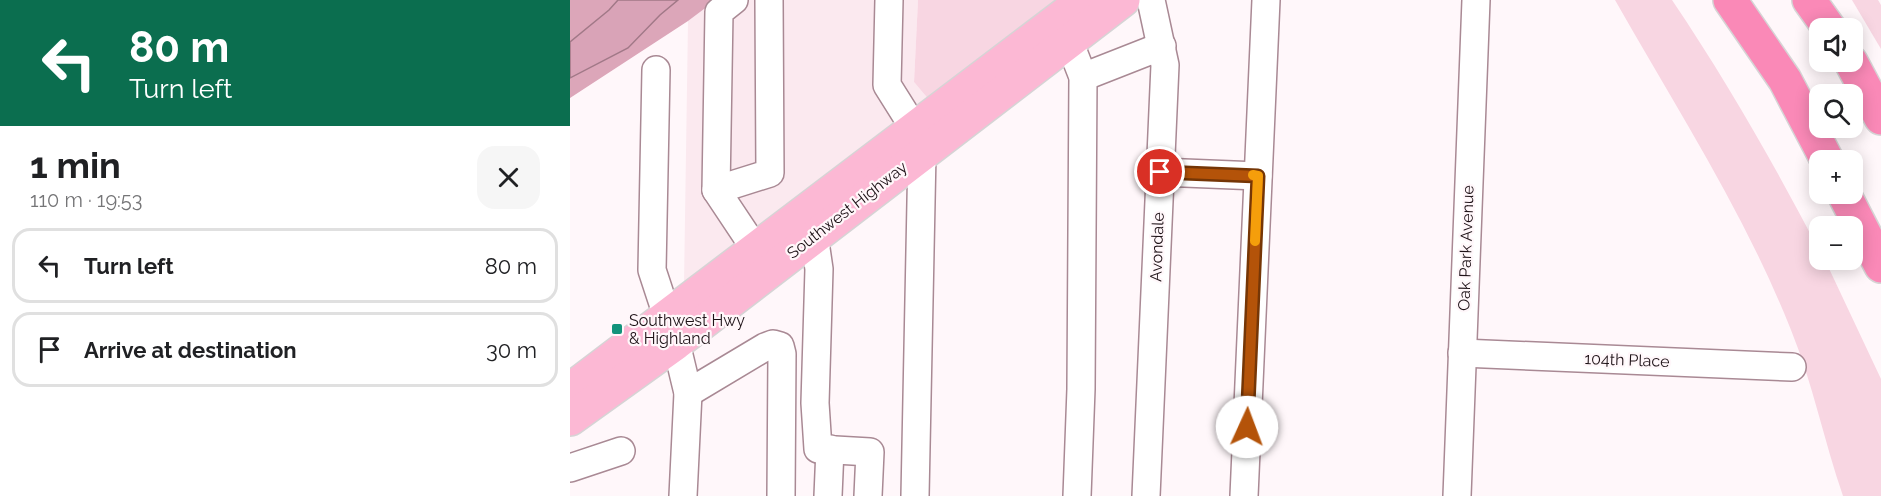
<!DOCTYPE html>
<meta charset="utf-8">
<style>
:root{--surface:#fff;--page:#f6f6f6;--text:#202124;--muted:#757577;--line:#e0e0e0}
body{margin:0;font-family:Raleway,sans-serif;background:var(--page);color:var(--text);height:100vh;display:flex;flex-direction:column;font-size:22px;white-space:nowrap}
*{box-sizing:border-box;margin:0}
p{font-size:20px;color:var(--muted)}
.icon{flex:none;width:33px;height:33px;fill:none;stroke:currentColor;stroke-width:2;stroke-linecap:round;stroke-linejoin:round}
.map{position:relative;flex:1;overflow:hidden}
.drawer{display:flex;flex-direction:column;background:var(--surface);width:570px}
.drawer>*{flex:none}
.banner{background:#0b6e4f;color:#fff;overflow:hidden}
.fabs{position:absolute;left:1239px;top:18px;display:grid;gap:12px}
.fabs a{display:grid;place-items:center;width:54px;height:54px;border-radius:12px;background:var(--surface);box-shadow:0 3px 15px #0003;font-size:30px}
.pin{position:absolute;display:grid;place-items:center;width:51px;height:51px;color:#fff;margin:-26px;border:3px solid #fff;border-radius:50%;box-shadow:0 2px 6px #0007}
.me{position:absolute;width:66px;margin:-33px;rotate:2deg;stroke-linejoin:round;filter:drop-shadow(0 0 4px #0008)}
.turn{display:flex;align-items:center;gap:21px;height:126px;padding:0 30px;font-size:27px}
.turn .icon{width:78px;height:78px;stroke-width:2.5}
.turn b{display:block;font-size:42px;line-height:51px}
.round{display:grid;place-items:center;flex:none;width:63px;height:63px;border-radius:18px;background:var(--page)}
.summary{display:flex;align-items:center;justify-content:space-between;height:102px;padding:0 30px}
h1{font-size:36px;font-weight:700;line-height:45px}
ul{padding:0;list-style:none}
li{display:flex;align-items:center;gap:18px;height:75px;margin:0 12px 9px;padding:0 18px;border:3px solid var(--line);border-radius:18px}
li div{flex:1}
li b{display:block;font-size:22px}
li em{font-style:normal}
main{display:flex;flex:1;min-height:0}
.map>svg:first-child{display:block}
</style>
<main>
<section class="drawer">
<div class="banner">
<div class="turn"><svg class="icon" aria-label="left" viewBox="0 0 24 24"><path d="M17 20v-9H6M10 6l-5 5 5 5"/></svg><div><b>80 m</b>Turn left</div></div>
</div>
<div class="summary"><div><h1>1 min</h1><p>110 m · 19:53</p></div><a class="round"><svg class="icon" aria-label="close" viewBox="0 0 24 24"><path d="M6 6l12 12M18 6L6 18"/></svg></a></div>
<ul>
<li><svg class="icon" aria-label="left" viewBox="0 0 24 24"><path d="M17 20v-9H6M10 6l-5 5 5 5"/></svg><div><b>Turn left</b></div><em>80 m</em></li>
<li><svg class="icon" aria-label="arrive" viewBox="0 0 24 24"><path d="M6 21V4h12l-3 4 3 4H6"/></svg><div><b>Arrive at destination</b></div><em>30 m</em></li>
</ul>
</section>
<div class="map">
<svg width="1311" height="496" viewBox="0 0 1311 496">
<rect width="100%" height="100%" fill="#fff7fa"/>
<path fill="#fbe9ef" d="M146,0H348L344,82L360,101L114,284L118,21Z"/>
<g fill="#f8d6e2">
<path d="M348,0H491L360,101L344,82Z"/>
<path d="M1045,0H1102C1156,80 1204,164 1249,250L1250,260H1255L1311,379V496H1273C1254,441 1243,384 1221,330C1175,214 1107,109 1045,0Z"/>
<path d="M1282,0H1308L1311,5V49Z"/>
</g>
<g fill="#dca6b9">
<path d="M0,0H48L39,10L0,42Z"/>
<path d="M108,0H146L118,21L0,98V78L58,48L90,15Z"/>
</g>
<path fill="#d9a3b7" stroke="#a17887" stroke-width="1.5" d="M48,0H108L90,15L58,48L0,78V42L39,10Z"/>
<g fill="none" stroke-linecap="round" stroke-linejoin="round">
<g stroke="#a98994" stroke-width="30">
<g id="minor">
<path d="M164,0L149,12L146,190L186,250"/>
<path d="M319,0L317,85L344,128L352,153L345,496"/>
<path d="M490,25L499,41L513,77L511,389L507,496"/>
<path d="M86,70L82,270L106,343L118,393L113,496"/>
<path d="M513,77L592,46"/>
<path d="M590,172L688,176"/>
<path d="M146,190L200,173L199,0"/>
<path d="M244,235L249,269L245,403L248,449L300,452L298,496"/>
<path d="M892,353L1222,367"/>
<path d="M118,393L195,347L203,344L210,346L212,354L211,496"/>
<path d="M0,468L51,451"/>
<path d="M258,496L260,449"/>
<path d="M576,496L595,65L581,0"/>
<path d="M674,496L696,0"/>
<path d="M887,496L906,0"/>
</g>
</g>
<g stroke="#d6d4d5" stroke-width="36">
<g id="major">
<path d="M0,390L514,0"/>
<path d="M0,419L106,343L553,0"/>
</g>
</g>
<g stroke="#d6d4d5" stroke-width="36">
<g id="highway">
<path d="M1160,0L1215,80L1257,160"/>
<path d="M1239,0L1259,28"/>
<path d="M1281,62L1311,118"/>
<path d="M1274,194L1311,266"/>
</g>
</g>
<use href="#minor" stroke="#fff" stroke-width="27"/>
<use href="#major" stroke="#fcb8d4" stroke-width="33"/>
<use href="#highway" stroke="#fa89b7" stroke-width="33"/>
</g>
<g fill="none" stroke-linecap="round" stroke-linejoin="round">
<g stroke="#753606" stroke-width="15">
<path id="route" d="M590,172L688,176L677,427"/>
</g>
<use href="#route" stroke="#b45309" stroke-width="10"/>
<path stroke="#f59e0b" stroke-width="10" d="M683,175L688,176L685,241"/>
</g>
<rect fill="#12937b" stroke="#fff7fa" stroke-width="2" x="41" y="323" width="12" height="12" rx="3"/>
<g text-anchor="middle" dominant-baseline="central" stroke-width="4.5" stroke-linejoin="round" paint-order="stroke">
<g font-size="16" fill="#1e1217" stroke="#fff7fa">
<text transform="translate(277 210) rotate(-38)">Southwest Highway</text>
<text transform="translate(587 247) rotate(-88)">Avondale</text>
<text transform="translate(896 248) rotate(-88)">Oak Park Avenue</text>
<text transform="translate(1057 360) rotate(2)">104th Place</text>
</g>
<g font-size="16" fill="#1e1217" stroke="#fff7fa" text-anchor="start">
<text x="59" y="320">Southwest Hwy<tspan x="59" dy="18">&amp; Highland</tspan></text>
</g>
</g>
</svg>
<div class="fabs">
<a><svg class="icon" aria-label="sound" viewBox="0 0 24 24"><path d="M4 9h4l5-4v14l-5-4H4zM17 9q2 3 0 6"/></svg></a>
<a><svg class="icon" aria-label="search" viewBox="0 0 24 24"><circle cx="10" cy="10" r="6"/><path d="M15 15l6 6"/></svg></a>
<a>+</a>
<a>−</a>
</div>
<div class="pin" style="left:590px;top:172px;background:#d93025"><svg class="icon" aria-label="arrive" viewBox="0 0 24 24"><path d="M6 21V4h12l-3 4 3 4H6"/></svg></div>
<svg class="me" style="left:677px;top:427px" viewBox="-20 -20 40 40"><circle r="19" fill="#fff"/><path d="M0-13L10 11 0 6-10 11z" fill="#b45309"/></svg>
</div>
</main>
